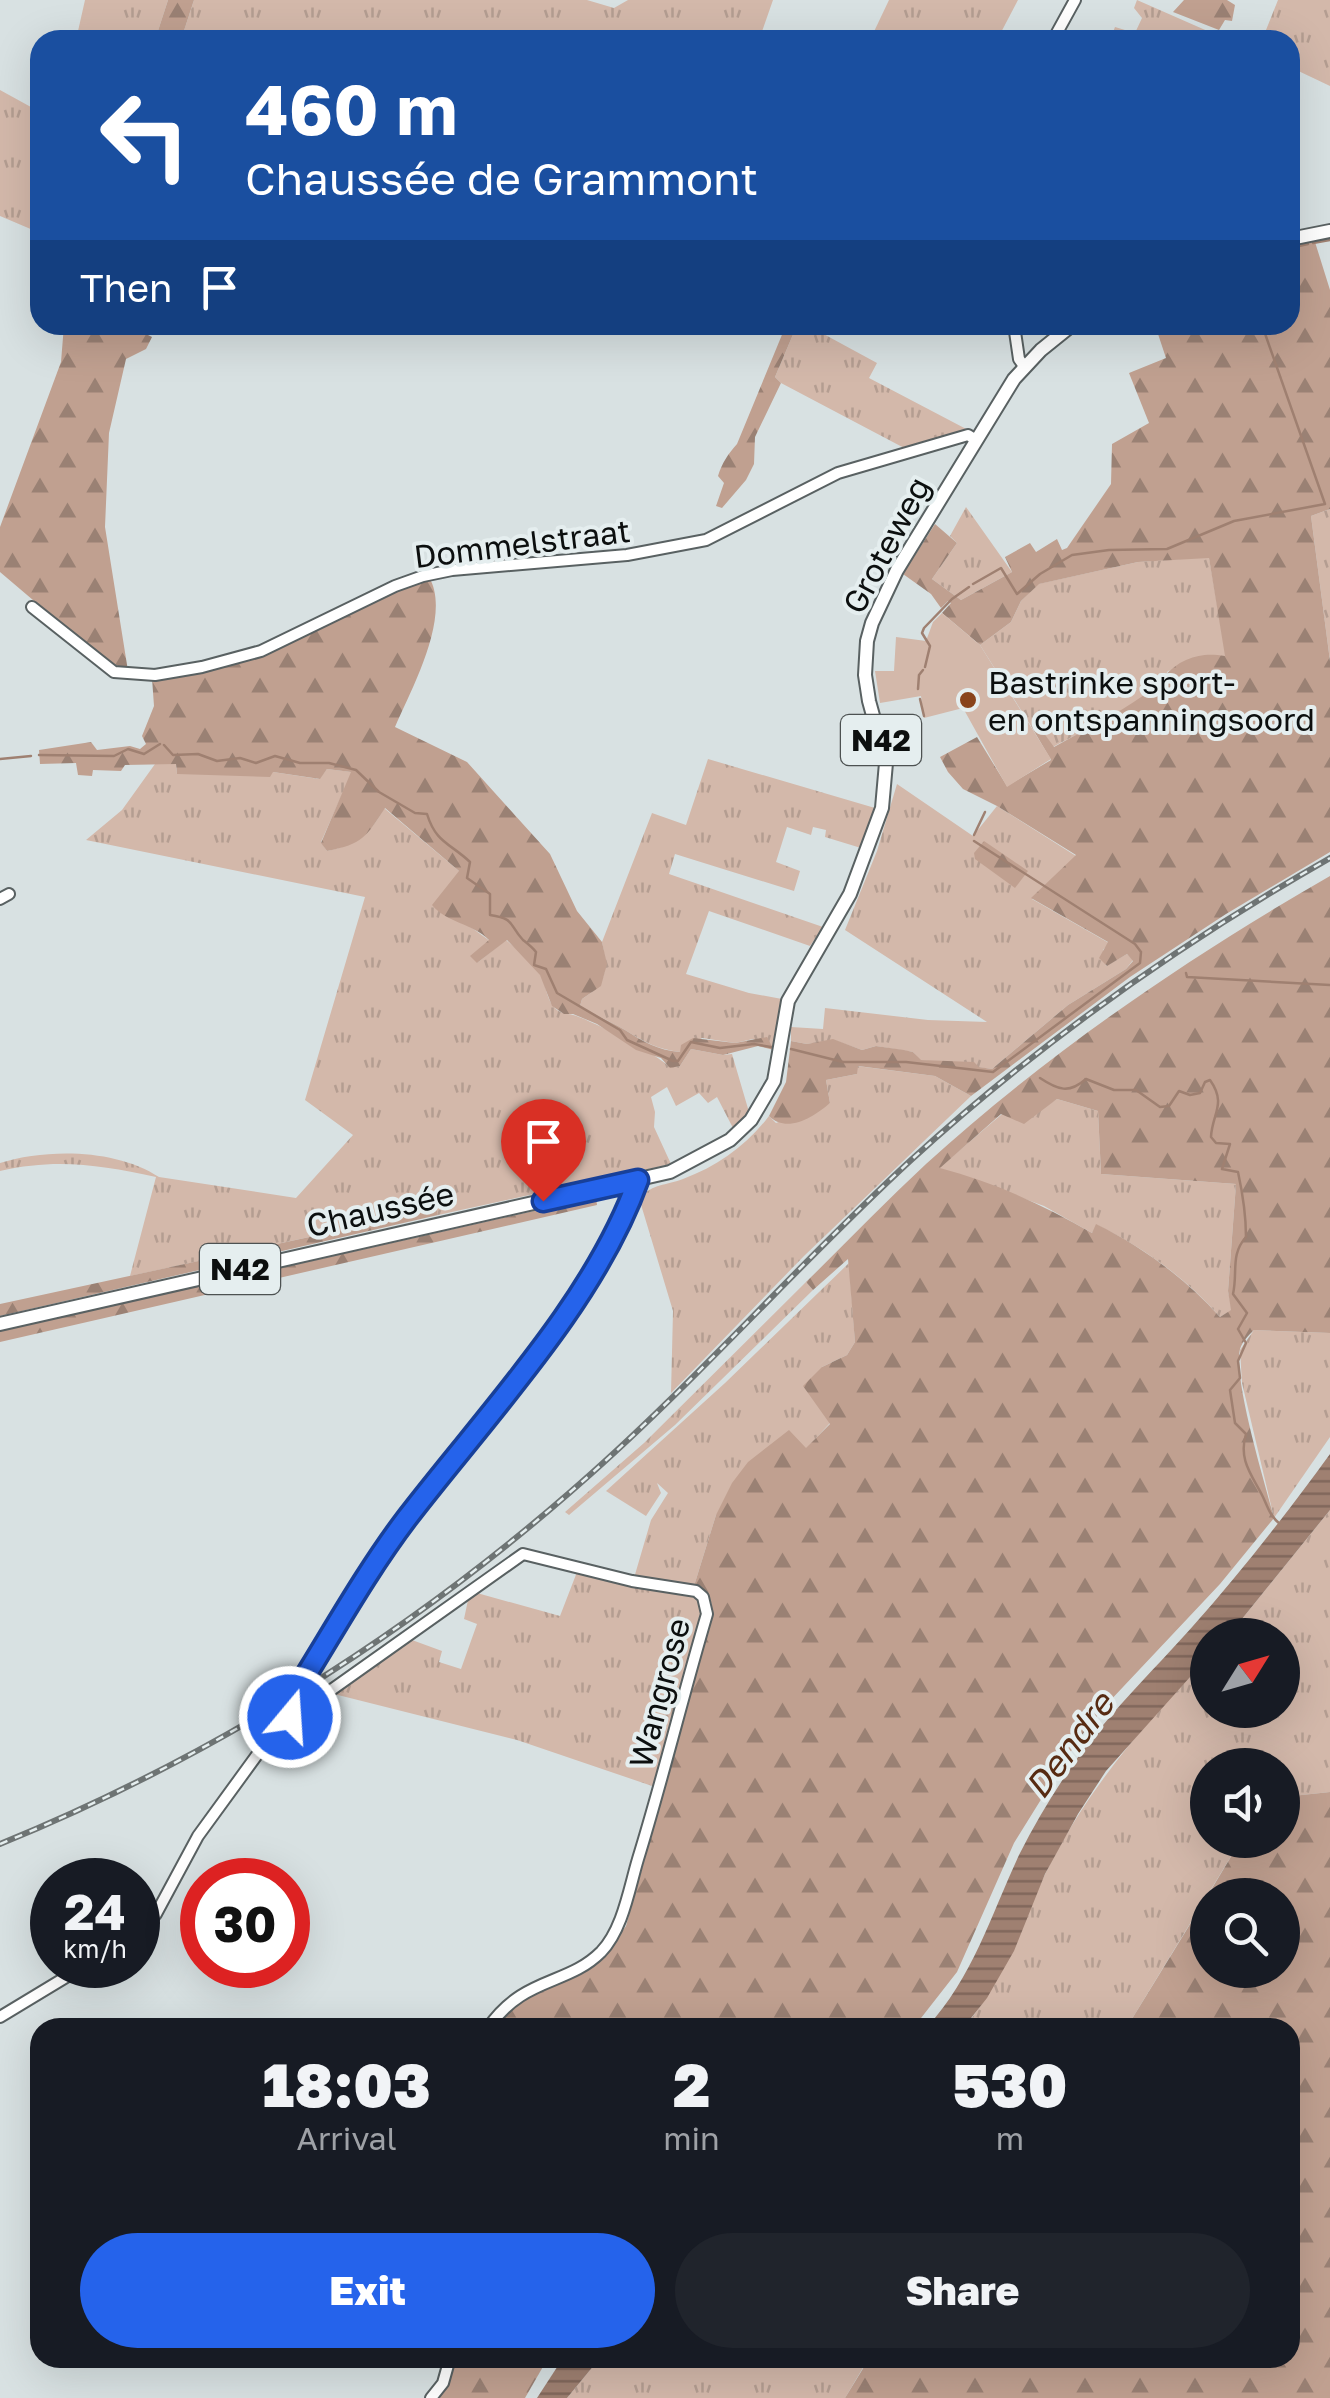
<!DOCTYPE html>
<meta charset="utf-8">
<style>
:root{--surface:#171b24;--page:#20242c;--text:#f1f3f6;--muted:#9ea1a6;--accent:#2563eb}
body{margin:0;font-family:"Golos Text",sans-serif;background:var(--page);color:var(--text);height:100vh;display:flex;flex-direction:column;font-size:38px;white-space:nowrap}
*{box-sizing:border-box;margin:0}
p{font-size:32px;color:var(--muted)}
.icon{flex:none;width:55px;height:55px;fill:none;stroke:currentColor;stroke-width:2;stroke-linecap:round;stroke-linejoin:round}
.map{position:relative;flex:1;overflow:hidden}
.side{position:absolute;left:30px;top:2018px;width:1270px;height:350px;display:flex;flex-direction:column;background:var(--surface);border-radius:30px;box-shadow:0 10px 40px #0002}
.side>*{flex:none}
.guide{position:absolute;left:30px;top:30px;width:1270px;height:305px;border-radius:30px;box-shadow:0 10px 40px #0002;background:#1a4fa0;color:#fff;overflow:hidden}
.needle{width:65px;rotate:53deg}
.controls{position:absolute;left:1190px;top:1618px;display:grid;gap:20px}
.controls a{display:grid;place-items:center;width:110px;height:110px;border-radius:50%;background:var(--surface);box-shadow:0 10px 40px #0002;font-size:50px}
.speed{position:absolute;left:30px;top:1858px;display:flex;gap:20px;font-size:50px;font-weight:700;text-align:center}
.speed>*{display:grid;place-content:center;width:130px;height:130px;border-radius:50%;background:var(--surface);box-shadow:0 10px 40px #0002;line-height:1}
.speed small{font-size:25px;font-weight:400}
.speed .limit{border:15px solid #d22;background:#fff;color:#111}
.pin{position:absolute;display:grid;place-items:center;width:85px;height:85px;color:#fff;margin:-102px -42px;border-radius:50% 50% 50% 0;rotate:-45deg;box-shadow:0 0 10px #0007}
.pin .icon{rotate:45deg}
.me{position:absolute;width:110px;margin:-55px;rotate:18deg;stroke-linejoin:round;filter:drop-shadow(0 0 8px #0008)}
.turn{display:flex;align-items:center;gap:35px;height:210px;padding:0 50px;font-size:45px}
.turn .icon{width:130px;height:130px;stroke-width:2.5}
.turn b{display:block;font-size:70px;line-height:85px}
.then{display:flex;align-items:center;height:95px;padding:0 50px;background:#0003;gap:20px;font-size:38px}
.eta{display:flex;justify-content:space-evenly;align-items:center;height:170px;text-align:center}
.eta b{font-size:60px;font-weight:800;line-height:70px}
.primary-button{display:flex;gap:20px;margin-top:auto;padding:20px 50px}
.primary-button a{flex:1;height:115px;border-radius:60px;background:var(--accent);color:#fff;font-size:40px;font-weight:800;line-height:115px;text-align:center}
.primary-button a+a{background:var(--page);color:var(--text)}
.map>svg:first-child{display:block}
</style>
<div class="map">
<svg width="1330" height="2398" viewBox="0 0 1330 2398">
<defs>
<pattern id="grass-tufts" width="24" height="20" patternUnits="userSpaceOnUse" patternTransform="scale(2.5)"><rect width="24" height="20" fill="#d3b8aa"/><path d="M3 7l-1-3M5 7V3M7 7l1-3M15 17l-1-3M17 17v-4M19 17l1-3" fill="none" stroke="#b49d91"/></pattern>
<pattern id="forest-firs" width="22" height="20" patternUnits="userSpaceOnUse" patternTransform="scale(2.5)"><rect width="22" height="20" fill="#c0a090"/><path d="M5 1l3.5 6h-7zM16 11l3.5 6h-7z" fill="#9a8174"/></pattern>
<pattern id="water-rules" width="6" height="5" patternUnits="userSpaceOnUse" patternTransform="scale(2.5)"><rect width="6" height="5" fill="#9f8071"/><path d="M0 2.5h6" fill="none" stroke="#80675b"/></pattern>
</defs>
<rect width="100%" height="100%" fill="#d8e1e2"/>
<g fill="url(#grass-tufts)">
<path d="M85,0H168L155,40H76Z"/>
<path d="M194,0H587L614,8L628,0H773L759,40H181Z"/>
<path d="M889,0H1018L997,40H870Z"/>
<path d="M1137,0L1228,40H1110L1115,27L1135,33L1142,18L1134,8Z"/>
<path d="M1278,0H1330V86L1290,67V40H1262Z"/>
<path d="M0,90L40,112V233L0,216Z"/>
<path d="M797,325H807L877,363L869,378L970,431L908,450L781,383L775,377Z"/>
<path d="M966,507L1012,572L961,600L932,579L957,543L950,536Z"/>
<path d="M1330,509V661L1311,516Z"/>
<path d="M1209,557L1226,657L1168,671C1144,708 1091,726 1053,747L1037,723L1031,726L980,645L1011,622L1021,601L1038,584L1138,562Z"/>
<path d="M708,759L875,808L861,848L825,837L826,830L813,827L811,835L787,827L776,862L800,871L794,891L675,854L669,874L823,927L810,946L709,911L686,974L749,993L782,999L774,1050L753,1039L735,1043L702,1038L680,1052C657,1049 644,1042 625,1030C611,1021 594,1016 580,1006L582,999C607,984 608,970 602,942L652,813L686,825Z"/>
<path d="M155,764H176L177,774L273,772L319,779L327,769L352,772L321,842L327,851C356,845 371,834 384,808L459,871L465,923L490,941L477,963L506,940C518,950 532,961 540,974C547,986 546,1001 557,1010C564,1015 571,1013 579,1017C598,1024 658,1055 670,1067L680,1066L691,1049L723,1055L732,1054L749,1112L733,1128L717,1097L708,1103L699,1093L676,1106L667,1087L651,1097L655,1112L654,1127L671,1164L438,1215L435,1205L374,1223L130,1276L156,1177C100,1165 57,1158 0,1171V1163C47,1148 117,1149 159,1177L296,1198L353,1135L305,1100L365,897L86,840L122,810Z"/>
<path d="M897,784L973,836L997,806L1076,856L1032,899L1109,943L1103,950L1106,966L1127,954L1133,960L1126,969L1068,1005L992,1069L920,1060L913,1052L876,1046L862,1050L834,1040L807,1044L791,1041V1027L823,1029L825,1008L928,1020L987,1022L845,930L877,851Z"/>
<path d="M857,1066L935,1076L971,1096L804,1256L671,1393L673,1311L639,1198C655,1183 664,1186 683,1179C718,1166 747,1145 769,1116L776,1123L830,1103L826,1080L857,1074Z"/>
<path d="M1057,1099L1098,1111L1101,1174L1236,1184L1228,1291L1232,1310L1220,1317C1187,1279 1143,1247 1097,1225L1092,1233L1044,1206L939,1168L1002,1114L1043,1108Z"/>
<path d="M849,1263L855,1342L847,1355L822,1367L830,1423L806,1449L716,1515L694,1586L634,1578L651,1520L668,1493L657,1483L661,1493L646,1516L606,1491L725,1383Z"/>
<path d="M806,1282L813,1290L675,1425L569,1515L565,1512L644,1443Z"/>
<path d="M1254,1330L1330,1333V1437L1274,1518L1242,1383L1240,1350Z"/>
<path d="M1330,1510V1792L1283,1797L1282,1765H1208V1840H1241L1127,2027L964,2028C1007,1977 1025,1909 1057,1851C1097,1778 1150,1718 1207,1658L1208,1710H1282V1635H1229Z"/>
<path d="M577,1572L695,1594L701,1602L702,1616L658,1788L517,1740L334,1694L412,1640L442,1651L439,1662L461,1669L477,1624L464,1619L468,1600L477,1593L560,1616Z"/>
<path d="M600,2358H852L864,2366L845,2398H567Z"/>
</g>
<g fill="url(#forest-firs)" fill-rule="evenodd">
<path d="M168,0H194L181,40H155Z"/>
<path d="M1184,0H1227L1235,5L1232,21L1225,20L1219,30L1173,12Z"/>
<path d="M1315,242L1330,290V509L1311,516L1330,661V852L1226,914L1130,977L971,1096L935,1076L858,1066L857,1074L826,1080L830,1103C814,1117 787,1134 769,1116L786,1082L791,1041L807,1044L833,1039L862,1050L876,1046L904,1050L913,1052L921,1060L974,1062L979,1067L992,1069L1068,1005L1126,969L1133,961L1127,954L1107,966L1099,958L1108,942L1031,898L1076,855L997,806L963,789L948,772L940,757L977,737L1007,786L1051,760L1031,726L1036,722L1054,747C1084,730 1116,715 1144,695C1159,684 1169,667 1186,660C1200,654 1211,654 1225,656L1209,558L1138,562L1039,584L1021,601L1011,622L980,645L942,613L951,603L948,601L941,608L931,594L903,574L935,524L957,543L932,579L961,600L1012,572L1005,557L1030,543L1036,552L1057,539L1062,550L1067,548L1111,484L1112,444L1149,423L1129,373L1166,358L1155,325H1290V247Z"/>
<path d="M64,325H116L119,335L144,333L152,337L146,349L126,359L109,433L105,527L128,671L100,657L0,572V527L61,362Z"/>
<path d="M786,325H797L775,377L781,383L755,437L754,464L746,480L722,508L716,506L724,483L718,476C722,463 728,454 737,444Z"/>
<path d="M429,577C452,616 411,690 395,727L467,762L550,854L577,911L602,942L607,964L601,986L582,999L580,1006C594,1016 611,1021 625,1030C644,1042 657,1050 680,1052L681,1045L693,1038L735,1043L767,1037L774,1050L758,1046L723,1055L691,1049L680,1066L670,1068L661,1058L636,1050L597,1024L573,1014H564L552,1006L540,975L507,940L477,963L470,956L489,940C472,923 447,923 432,905L459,871L385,808C366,837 363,844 327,851L321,843L351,772L327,769L320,779L273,772L270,777L177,774L176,764L125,765L121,771L93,770L92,776L78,775L76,763L40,764L39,750L91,742L97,750L130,746L140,749L146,744L142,736L154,706L152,678L224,664L382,594Z"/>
<path d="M984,841L1028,871L1015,888L975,859L974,853Z"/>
<path d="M1330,876V1333L1254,1330C1249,1335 1242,1342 1240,1349C1233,1380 1265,1483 1274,1518L1220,1584L1107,1704L1078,1740L1014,1843L957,1972L914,2027L495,2028L514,2005L525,1998L601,1960L626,1926L712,1616C713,1599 709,1593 694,1586L716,1515L732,1483L748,1462L789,1430L806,1448L830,1424L803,1386L822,1367L847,1355L855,1342L848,1259L813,1290L806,1282C846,1243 885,1202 926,1164C1048,1053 1187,958 1330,876ZM1057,1099L1098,1111L1101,1174L1236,1184L1228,1291L1231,1310L1220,1317C1186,1279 1143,1247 1096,1224L1092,1233C1043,1205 994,1182 940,1168L1001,1114L1024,1124Z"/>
<path d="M596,1197L597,1205L0,1342V1331Z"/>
<path d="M436,1205L438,1215L0,1316V1304L374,1223Z"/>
<path d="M1330,1792V2398H845L864,2367L852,2358H1290V2028L1127,2027L1208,1895V1970H1282V1895H1208L1241,1840H1282L1283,1797Z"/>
<path d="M454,2358H548L525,2398H435Z"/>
</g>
<path fill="#d3b8aa" d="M942,613L980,645L1051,759L1007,787L963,708L924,718L921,696L880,703L875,671H894L896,637L926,641L933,622Z"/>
<g fill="url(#water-rules)">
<path d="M1330,1454V1510L1229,1635H1208L1207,1658L1106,1771L1078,1814L1045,1874L1014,1951L987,1998L964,2027H927C973,1977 991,1915 1019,1855C1034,1825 1051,1797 1069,1770C1105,1717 1151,1673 1193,1626C1242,1571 1287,1513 1330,1454Z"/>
<path d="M563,2358H600L567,2398H537Z"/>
</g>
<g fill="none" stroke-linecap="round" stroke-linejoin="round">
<g stroke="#9f8071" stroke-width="2.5">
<path d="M1313,243L1330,240"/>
<path d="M1290,248L1308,244"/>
<path d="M973,584L1001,568L1017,594L1040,574L1072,555L1109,550L1167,549L1234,521L1325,504L1262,325"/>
<path d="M925,667L930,646L922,633L924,628L952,599L969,587"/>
<path d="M918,689L919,675L923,670"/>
<path d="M920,699L924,716"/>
<path d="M164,745L173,755L198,754L217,761L240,758L256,763L275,756L300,763H329L356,770L379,792L415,813L427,814C436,843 450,843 470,862L467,878L490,894V915C516,919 508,924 523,940C528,944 532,947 536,952L534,965L546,969L557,993L620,1030L627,1040L673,1061H678L691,1042L720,1048L754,1044L771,1047"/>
<path d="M39,755L114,756L128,749L144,754L160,744"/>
<path d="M0,759L31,756"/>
<path d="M974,835L985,812"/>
<path d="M1186,973L1187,977L1330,985"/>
<path d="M791,1049L843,1062H906L993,1072L1140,963L1141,952L1135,944L974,841"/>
<path d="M1040,1078C1058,1090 1069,1094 1086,1079L1114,1090H1136L1160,1107L1169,1106L1179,1091L1190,1095L1200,1093L1205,1082L1210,1080C1227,1104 1212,1114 1211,1137L1216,1143L1230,1144L1222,1169L1238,1172C1243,1195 1246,1214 1246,1237C1230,1255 1238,1272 1233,1294L1247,1313L1238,1329L1246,1343L1238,1361L1240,1378L1230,1390L1235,1423L1246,1434C1238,1460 1252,1475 1263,1497C1269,1510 1270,1516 1281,1525"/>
</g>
<g stroke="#596162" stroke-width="14">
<g id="minor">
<path d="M1053,40L1075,0"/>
<path d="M1014,325L1019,359L1024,366"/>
<path d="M32,607L114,672L155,675L202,667L261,651L395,586L423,576L452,570L627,555L706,540L838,473L968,435L976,440"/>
<path d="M0,899L9,894"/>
<path d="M282,1716L296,1715L523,1554L632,1581L696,1591L703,1597L707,1614C683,1695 663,1778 638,1859C629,1889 623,1929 601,1952C567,1986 524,1976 488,2028"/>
<path d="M138,1934L156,1914L198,1836L265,1744L404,1523L563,1316L600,1258L639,1180"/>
<path d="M0,2017L86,1965"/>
<path d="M431,2398L443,2383L450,2358"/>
</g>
</g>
<g stroke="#596162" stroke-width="16">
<g id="major">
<path d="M1290,239L1330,231"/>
<path d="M0,1324L670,1172L730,1140L751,1120L774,1081L788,1001L850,894L882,808L886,763L869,701L865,675L867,641L872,623L897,570L1014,379L1041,350L1072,325"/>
</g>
</g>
<use href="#minor" stroke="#fff" stroke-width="10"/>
<use href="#major" stroke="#fff" stroke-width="12"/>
<g stroke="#6e7474" stroke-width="6">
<path id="rail" d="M0,1844C206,1760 400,1640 568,1494C689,1390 793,1269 910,1161C1038,1044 1179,944 1330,858"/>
</g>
<use href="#rail" stroke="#e5eeef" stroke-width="2.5" stroke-dasharray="8" stroke-linecap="butt"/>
</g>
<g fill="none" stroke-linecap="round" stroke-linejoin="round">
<g stroke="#184099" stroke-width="25">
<path id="route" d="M290,1717L282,1716L288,1704C327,1643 363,1576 407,1518C486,1415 594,1303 638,1180L543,1201"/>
</g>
<use href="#route" stroke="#2563eb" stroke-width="18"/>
</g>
<circle fill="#89441c" stroke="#e5eeef" stroke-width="4" cx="968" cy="700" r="10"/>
<g text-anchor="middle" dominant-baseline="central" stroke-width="8" stroke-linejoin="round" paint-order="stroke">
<g fill="#e5eeef" stroke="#4d5252" stroke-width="2.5">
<rect x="841" y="715" width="80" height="50" rx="8"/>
<rect x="200" y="1244" width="80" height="50" rx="8"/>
</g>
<g font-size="30" font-weight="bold" fill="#0c0f0f">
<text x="881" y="740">N42</text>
<text x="240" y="1269">N42</text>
</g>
<g font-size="32" fill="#0c0f0f" stroke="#e5eeef">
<text transform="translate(522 543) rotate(-7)">Dommelstraat</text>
<text transform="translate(886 545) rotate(-62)">Groteweg</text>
<text transform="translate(380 1209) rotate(-13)">Chaussée</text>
<text transform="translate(659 1693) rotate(-75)">Wangrose</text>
</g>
<g font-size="32" fill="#0c0f0f" stroke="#e5eeef" text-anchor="start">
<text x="988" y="682">Bastrinke sport-<tspan x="988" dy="37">en ontspanningsoord</tspan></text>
</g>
<g font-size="35" font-style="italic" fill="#572b12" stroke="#e5eeef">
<text transform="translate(1069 1745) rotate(-53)">Dendre</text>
</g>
</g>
</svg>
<div class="controls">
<a><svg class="needle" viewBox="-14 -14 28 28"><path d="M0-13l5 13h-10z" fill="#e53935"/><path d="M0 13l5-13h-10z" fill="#9ea1a6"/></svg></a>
<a><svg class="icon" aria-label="sound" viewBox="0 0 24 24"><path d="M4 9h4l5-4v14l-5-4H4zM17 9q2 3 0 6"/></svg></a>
<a><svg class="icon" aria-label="search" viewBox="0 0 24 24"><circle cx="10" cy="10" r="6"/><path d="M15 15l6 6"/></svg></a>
</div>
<div class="speed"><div>24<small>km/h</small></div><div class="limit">30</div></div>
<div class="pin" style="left:543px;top:1201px;background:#d93025"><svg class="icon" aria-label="arrive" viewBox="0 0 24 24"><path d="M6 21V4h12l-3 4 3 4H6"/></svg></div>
<svg class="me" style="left:290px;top:1717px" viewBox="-20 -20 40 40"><circle r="17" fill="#2563eb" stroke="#fff" stroke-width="3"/><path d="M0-11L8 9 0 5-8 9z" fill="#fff"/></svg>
<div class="guide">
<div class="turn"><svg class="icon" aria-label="left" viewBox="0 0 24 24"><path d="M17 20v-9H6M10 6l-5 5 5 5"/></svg><div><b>460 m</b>Chaussée de Grammont</div></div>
<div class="then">Then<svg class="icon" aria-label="arrive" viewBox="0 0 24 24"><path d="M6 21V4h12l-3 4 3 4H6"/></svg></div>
</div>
<section class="side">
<div class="eta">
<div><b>18:03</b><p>Arrival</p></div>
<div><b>2</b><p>min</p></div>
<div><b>530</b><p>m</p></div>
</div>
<div class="primary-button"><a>Exit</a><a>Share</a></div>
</section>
</div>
